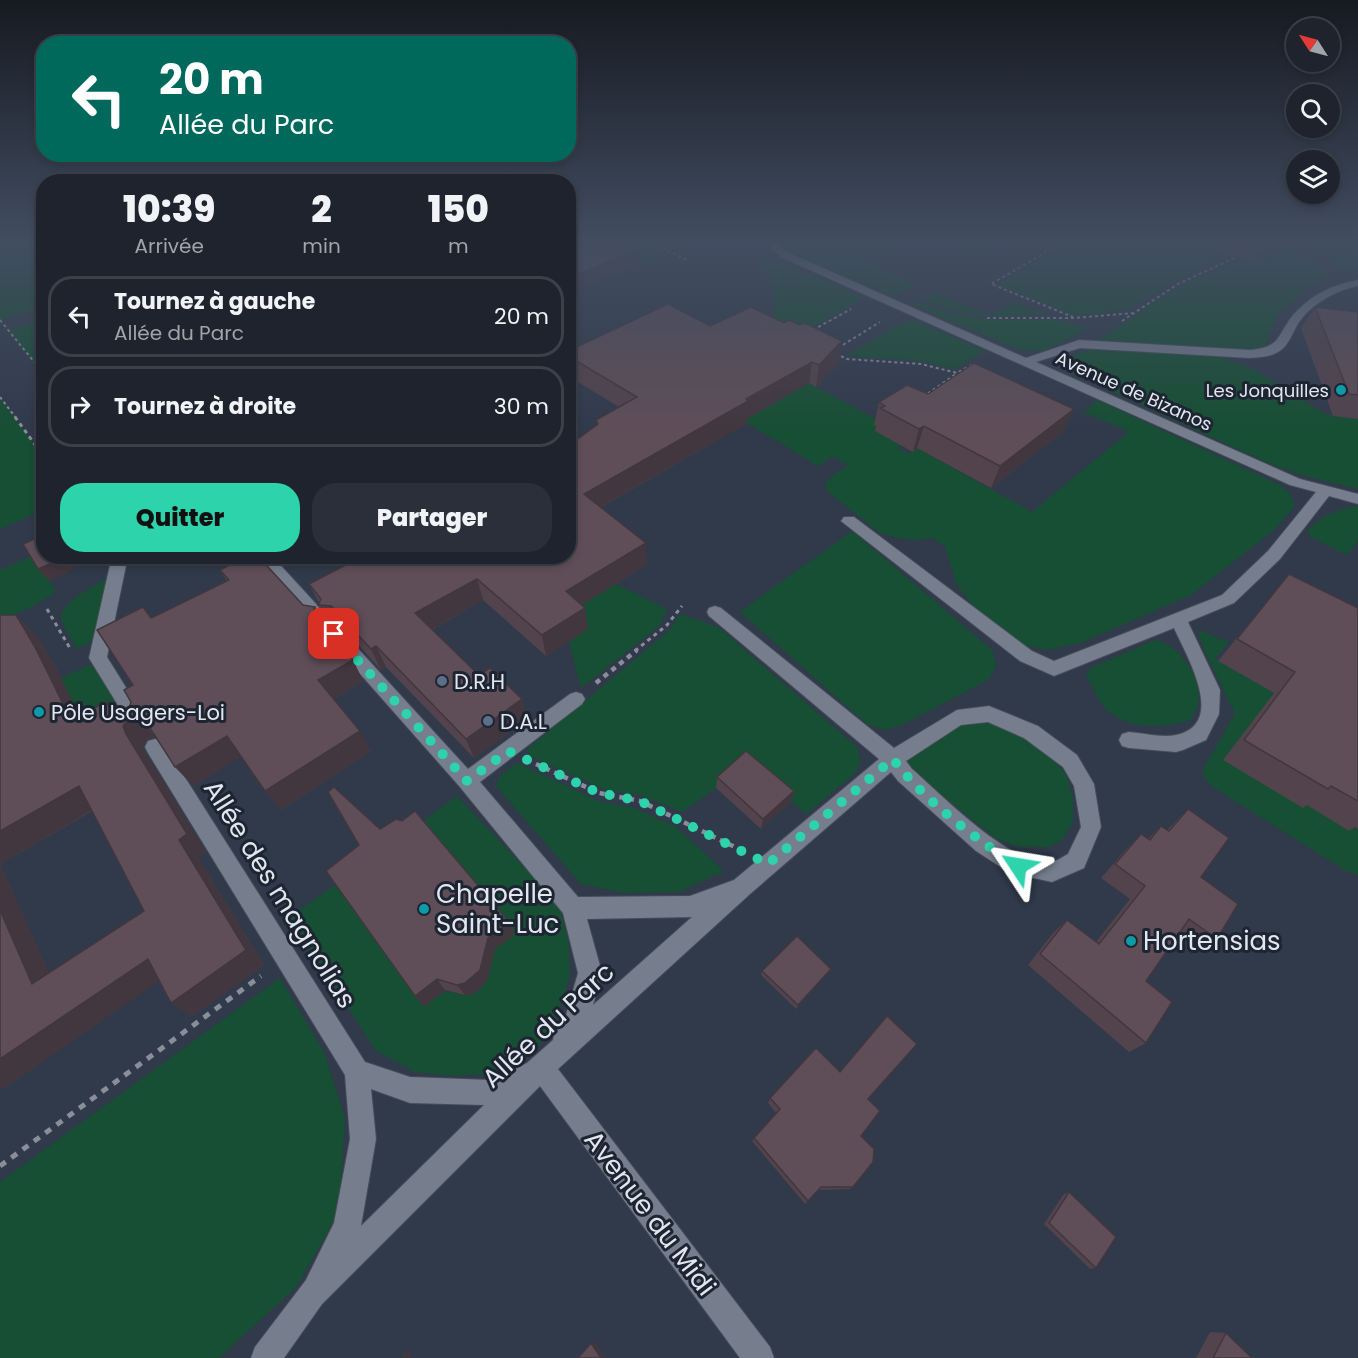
<!DOCTYPE html>
<html lang="fr">
<meta charset="utf-8">
<style>
:root{--surface:#1e232d;--page:#2b2f39;--text:#f1f3f6;--muted:#a1a4aa;--line:#3c4049;--accent:#2dd4ab}
body{margin:0;font-family:Poppins,sans-serif;background:var(--page);color:var(--text);height:100vh;display:flex;flex-direction:column;font-size:22px;white-space:nowrap}
*{box-sizing:border-box;margin:0}
p{font-size:20px;color:var(--muted)}
.icon{flex:none;width:33px;height:33px;fill:none;stroke:currentColor;stroke-width:2;stroke-linecap:round;stroke-linejoin:round}
.map{position:relative;flex:1;overflow:hidden}
.drawer{position:absolute;left:36px;top:174px;width:540px;height:390px;display:flex;flex-direction:column;background:var(--surface);border-radius:24px;box-shadow:0 3px 9px #0003,0 0 0 2px var(--line)}
.drawer>*{flex:none}
.banner{position:absolute;left:36px;top:36px;width:540px;height:126px;border-radius:24px;box-shadow:0 3px 9px #0003,0 0 0 2px var(--line);background:#00695c;color:#fff;overflow:hidden}
.needle{width:39px;rotate:306deg}
.tools{position:absolute;left:1286px;top:18px;display:grid;gap:12px}
.tools a{display:grid;place-items:center;width:54px;height:54px;border-radius:50%;background:var(--surface);box-shadow:0 3px 9px #0003,0 0 0 2px var(--line);font-size:30px}
.pin{position:absolute;display:grid;place-items:center;width:51px;height:51px;color:#fff;margin:-26px;border-radius:12px;box-shadow:0 3px 9px #0006}
.me{position:absolute;width:66px;margin:-33px;rotate:303deg;stroke-linejoin:round;filter:drop-shadow(0 0 4px #0008)}
.turn{display:flex;align-items:center;gap:21px;height:126px;padding:0 24px;font-size:27px}
.turn .icon{width:78px;height:78px;stroke-width:2.5}
.turn b{display:block;font-size:42px;line-height:51px}
.eta{display:flex;justify-content:space-evenly;align-items:center;height:102px;text-align:center}
.eta b{font-size:36px;font-weight:800;line-height:42px}
.action{display:flex;gap:12px;margin-top:auto;padding:12px 24px}
.action a{flex:1;height:69px;border-radius:24px;background:var(--accent);color:#111;font-size:24px;font-weight:800;line-height:69px;text-align:center}
.action a+a{background:var(--page);color:var(--text)}
ul{padding:0;list-style:none}
li{display:flex;align-items:center;gap:18px;height:81px;margin:0 12px 9px;padding:0 12px;border:3px solid var(--line);border-radius:24px}
li div{flex:1}
li b{display:block;font-size:22px}
li em{font-style:normal}
.map>svg:first-child{display:block}
</style>
<div class="map">
<svg width="1358" height="1358" viewBox="0 0 1358 1358">
<rect width="100%" height="100%" fill="#282f3c"/>
<path fill="#303a4b" d="M0,240H43L44,556H568L569,240H1358V1358H0Z"/>
<g fill="#164f33">
<path d="M0,240H44L43,307L0,320Z"/>
<path d="M568,240H638L667,254L639,265Z"/>
<path d="M781,240H912L869,262L918,285L892,296C860,282 803,265 781,240Z"/>
<path d="M946,240H1005L979,255Z"/>
<path d="M1070,240H1186L1221,252L1229,246L1241,250L1210,262L1128,309L1075,316L996,284Z"/>
<path d="M1295,240H1358V267L1343,272L1312,248Z"/>
<path d="M1269,242L1310,260L1326,273V276L1302,293L1276,316L1265,348L1246,352L1103,341L1101,338C1127,322 1150,303 1176,289C1207,272 1240,261 1269,242Z"/>
<path d="M775,260L862,297L860,301L786,341L771,333L775,294L763,266Z"/>
<path d="M934,292L990,315L1015,302L1048,315L988,317L954,311L920,299Z"/>
<path d="M916,302L950,313L990,320H1061L1087,329L1045,351L1019,350L911,305Z"/>
<path d="M43,318V374L9,331Z"/>
<path d="M913,320L985,351L953,370L922,361L846,356L899,324Z"/>
<path d="M1101,348L1215,355L1254,369L1325,414L1358,419V489L1305,476L1270,464L1068,371L1064,366C1071,352 1087,350 1101,348Z"/>
<path d="M809,383L880,421L905,442L897,448L909,454L917,448L1032,512L1129,432L1084,412L1097,400L1278,484L1289,492L1295,506L1274,530L1191,595L1083,642L1047,650L1020,644L973,606L956,583L945,546L932,538L918,540L897,538L880,533L828,492L825,485L828,479L848,465L832,456L818,466L744,421Z"/>
<path d="M0,397L43,457V510L0,529Z"/>
<path d="M1358,506V541L1347,555L1310,537L1308,529C1324,515 1337,509 1358,506Z"/>
<path d="M852,531L993,651L996,666L988,680L906,723L887,730L868,725L740,612Z"/>
<path d="M569,548L616,584L667,609L659,626L581,688L569,641L508,556H568Z"/>
<path d="M34,555L56,592L31,607L0,620V570Z"/>
<path d="M107,579L97,638L77,649C72,640 64,628 61,618C59,605 96,583 107,579Z"/>
<path d="M680,614L718,627L857,747L861,763L853,775L806,814L745,762L716,788L682,812L640,795L606,790L532,757L526,750L669,631Z"/>
<path d="M1198,630L1229,642L1215,659L1250,679L1277,690L1224,760L1307,805L1358,829V875L1346,871L1213,787L1205,779L1202,771L1235,714L1202,645Z"/>
<path d="M1155,640C1176,644 1197,671 1199,692C1200,702 1195,711 1191,720C1161,729 1119,731 1100,701C1094,693 1091,683 1086,675L1091,668Z"/>
<path d="M92,664L127,718L0,752L86,729L61,678Z"/>
<path d="M981,719L1000,724L1031,741L1065,772L1073,797V821L1063,839L1049,847H1018L995,838L912,771L908,762C917,744 961,723 981,719Z"/>
<path d="M517,763L601,802L632,807L676,827L724,871L679,892L625,893L581,884L496,786L500,776Z"/>
<path d="M457,796L558,903L568,939L570,976L559,1010L540,1044L518,1063L487,1074L452,1076L415,1072L376,1051L290,916L337,884L425,1006L443,992L445,994L450,989C454,991 460,994 464,995C483,998 492,972 489,958L496,952L495,949L423,826L426,819Z"/>
<path d="M280,978L324,1052L345,1119L339,1212L297,1286L219,1358H0V1182Z"/>
</g>
<g fill="none" stroke-linecap="round" stroke-linejoin="round">
<g stroke="#464d58" stroke-width="2">
<g id="minor">
<path d="M769,240H779L780,246L789,253L1026,358L1079,340L1250,350C1285,347 1276,332 1297,311C1313,294 1335,284 1358,280V286C1336,290 1312,304 1299,322C1293,331 1290,343 1281,350C1272,357 1261,357 1250,358L1080,348L1036,362L1300,479L1358,494V504L1329,496L1280,559L1234,603L1188,622L1220,690L1219,714L1206,740L1183,750L1176,752L1129,748L1122,746L1119,740L1122,734L1129,732C1143,733 1162,738 1176,735C1228,724 1186,655 1174,628L1054,676L1020,661L841,521L844,517H854L1032,651L1054,661L1222,595L1268,551L1316,492L1290,485L781,257L771,249Z"/>
<path d="M112,556H128L107,657L148,723L146,728L139,731L132,728L89,658Z"/>
<path d="M245,556H272L328,617L330,621L328,625L322,627L316,625L260,564L247,560Z"/>
<path d="M715,606L721,608L894,748L957,710L989,706L1038,726L1077,755L1094,784L1101,827L1084,868L1052,882L1010,873L976,851L898,781L891,772L750,894L558,1069L770,1347L774,1358H740L540,1086L322,1304L284,1358H251L255,1347L306,1280L334,1223L350,1139L345,1075L148,753L145,747L148,741L155,739L162,741L365,1062L410,1077L490,1080L527,1063L553,1040L555,1029L566,1015L578,973L563,913L460,787L325,634L328,629L334,628L340,629L468,769L570,694L576,692L582,694L585,699L582,704L480,782L578,897L690,896L734,880L879,759L709,616L707,612L709,608ZM988,722L1024,738L1063,767L1074,786L1081,827L1068,854C1064,856 1057,861 1052,862C1012,868 941,794 912,769L906,761L961,725ZM692,917L593,1005L602,973L587,919ZM371,1089L410,1103L484,1105L361,1226L376,1139Z"/>
</g>
</g>
<g stroke="#898e99" stroke-width="2" stroke-dasharray="3 3" stroke-linecap="butt">
<path d="M646,240L687,260"/>
<path d="M1062,243L991,284L1073,317"/>
<path d="M987,318H1075L1133,313"/>
<path d="M0,320L44,374"/>
<path d="M1122,321L1178,284L1239,256"/>
<path d="M813,330L851,309"/>
<path d="M838,348L880,322"/>
<path d="M836,353L846,359L921,364L957,373L973,364"/>
<path d="M568,389L576,393"/>
<path d="M0,397L16,418"/>
<path d="M923,397L956,374"/>
</g>
<g stroke="#898e99" stroke-width="3" stroke-dasharray="4 4" stroke-linecap="butt">
<path d="M15,417L44,457"/>
<path d="M47,609L71,650"/>
<path d="M635,651L667,625L682,606"/>
</g>
<g stroke="#898e99" stroke-width="4.5" stroke-dasharray="5 5" stroke-linecap="butt">
<path d="M596,683L637,650"/>
<path d="M536,764L599,793L640,801L741,850"/>
</g>
<path stroke="#898e99" stroke-width="5" stroke-dasharray="7 7" stroke-linecap="butt" d="M0,1166L261,976"/>
<use href="#minor" fill="#767e8e" fill-rule="evenodd"/>
</g>
<g fill="#52434c" fill-rule="evenodd">
<path d="M1186,240H1294L1254,263Z"/>
<path d="M1315,307L1358,312V419L1333,416L1301,328Z"/>
<path d="M710,326L839,363L816,387L809,383L747,419V423L601,507L647,564L582,605L585,608L588,629L546,656L483,600L432,630L479,675L522,699L527,719L474,758L386,667L381,670L342,627L329,626L318,605L319,603L309,584L568,556L597,425L596,420L619,407L568,376V351Z"/>
<path d="M928,394L1064,431L991,488L917,448L913,452L875,431L876,426L874,425L879,402Z"/>
<path d="M220,570L303,605L326,628L325,629L353,660L363,681L334,699L371,751L281,810L265,791L241,757L193,786L156,737L147,739L143,746L146,754L206,852L198,857L264,965L193,1016L171,1003L159,981L4,1088L0,1087V615L37,636L56,668L80,717L106,701L115,711L120,713L129,709L131,702L133,685L151,618L227,581ZM92,811L144,911L49,973L0,864Z"/>
<path d="M1289,574L1358,608V829L1355,827L1349,831L1307,805L1303,808L1223,760L1274,693L1218,661Z"/>
<path d="M717,777L792,801L761,829L716,788Z"/>
<path d="M1188,809L1201,877L1217,939L1199,950L1178,935L1146,981V1043L1129,1052L1028,965L1054,932L1067,920L1096,942L1130,899L1101,878L1127,848L1141,834L1148,839L1161,826L1167,830Z"/>
<path d="M380,829L515,934L495,949L487,981L473,994L465,995L445,990L424,1007L415,996L359,845Z"/>
<path d="M762,971L829,972L796,1009L761,975Z"/>
<path d="M770,1098L868,1099L853,1187L849,1189L818,1190L808,1201L805,1204L752,1141L754,1138L776,1113L768,1103Z"/>
<path d="M1069,1192L1096,1268L1090,1269L1044,1224L1064,1194Z"/>
<path d="M1210,1332L1226,1333L1252,1358H1196Z"/>
</g>
<g fill="#42373e">
<path d="M1276,240H1294L1254,263L1262,248Z"/>
<path d="M638,249L639,265L568,295V278Z"/>
<path d="M842,341L839,363L816,387L819,365Z"/>
<path d="M812,362L809,383L747,419V423L586,515L584,494Z"/>
<path d="M1074,409L1064,431L991,488L1000,466Z"/>
<path d="M924,426L917,448L913,452L919,429Z"/>
<path d="M646,543L647,564L569,613L566,591Z"/>
<path d="M65,556H70L75,569L49,581L38,569Z"/>
<path d="M477,579L483,600L424,634L415,613Z"/>
<path d="M315,607L326,628L323,635L312,614Z"/>
<path d="M585,608L588,629L546,656L542,635Z"/>
<path d="M16,615L37,636L56,668L93,742L72,722Z"/>
<path d="M376,646L386,667L381,670L371,649Z"/>
<path d="M353,660L363,681L331,701L318,680Z"/>
<path d="M522,699L527,719L474,758L466,739Z"/>
<path d="M106,701L126,722L128,719L137,717L156,737L147,739L143,746L146,754L206,852L198,857L264,965L193,1016L171,1003L179,840L111,710Z"/>
<path d="M360,731L371,751L281,810L265,791Z"/>
<path d="M227,736L243,756L193,786L175,767Z"/>
<path d="M79,786L101,805L0,864L60,997L32,984L0,910V831Z"/>
<path d="M794,791L792,801L761,829L763,819Z"/>
<path d="M509,922L515,934L495,949L487,981L473,994L465,995L457,985L488,938Z"/>
<path d="M148,959L170,974L4,1088L0,1087V1059Z"/>
<path d="M831,969L829,972L796,1009L798,1005Z"/>
<path d="M437,979L445,990L424,1007L415,996Z"/>
<path d="M594,1341L606,1358H601L591,1343Z"/>
<path d="M409,1352L412,1358H403L401,1354Z"/>
</g>
<g fill="#5f4e58" stroke="#42373e" stroke-width="1.5">
<path d="M568,240H621L638,249L568,278Z"/>
<path d="M1238,240H1276L1262,248Z"/>
<path d="M668,304L710,326L751,307L784,323L789,320L799,325L805,323L842,341L819,365L812,362L746,399L748,401L584,494L646,543L566,591L585,608L542,635L477,579L415,613L479,675L490,668L522,699L466,739L376,646L371,649L331,606L318,605L321,599L309,584L363,556H568V446L598,424L596,420L637,397L568,356V351Z"/>
<path d="M1315,307L1358,312V395L1349,394Z"/>
<path d="M974,363L1074,409L1000,466L924,426L919,429L880,408L885,406L879,402L907,385L928,394Z"/>
<path d="M44,535V556H65L66,557L38,569L23,544Z"/>
<path d="M247,556H258L303,605L315,607L312,614L353,660L318,680L360,731L265,791L227,736L175,767L145,720L137,717L128,719L123,726L126,734L187,834L179,840L246,950L171,1003L148,959L0,1059V910L32,984L144,911L79,786L0,831V615H16L35,647L72,722L106,701L111,710L120,713L129,709L131,702L124,690L133,685L97,630L143,607L151,618L229,580L220,570Z"/>
<path d="M1289,574L1358,608V801L1331,786L1328,789L1244,740L1295,672L1237,639Z"/>
<path d="M746,751L794,791L763,819L717,777Z"/>
<path d="M334,787L380,829L396,819L402,821L415,811L509,922L488,938L480,970L465,983L457,985L437,979L415,996L326,871L359,845L328,792Z"/>
<path d="M1188,809L1229,838L1201,877L1238,904L1217,939L1189,919L1146,981L1172,1002L1146,1043L1040,954L1067,920L1099,944L1145,886L1115,864L1141,834L1150,840L1161,826L1169,831Z"/>
<path d="M797,936L831,969L798,1005L762,971Z"/>
<path d="M887,1016L917,1044L868,1099L880,1111L861,1136L874,1149L873,1162L853,1187H821L808,1201L754,1138L780,1109L770,1098L816,1048L840,1072Z"/>
<path d="M1069,1192L1116,1237L1096,1268L1049,1223Z"/>
<path d="M1226,1333L1252,1358H1213Z"/>
<path d="M591,1343L601,1358H578Z"/>
</g>
<linearGradient id="sky" x2="0" y2="1"><stop stop-color="#161a21"/><stop offset="0.56" stop-color="#424d61"/><stop offset="1" stop-color="#424d61" stop-opacity="0"/></linearGradient>
<rect width="1358" height="430" fill="url(#sky)"/>
<g fill="none" stroke-linecap="round" stroke-linejoin="round">
<path stroke="#2dd4ab" stroke-width="10" stroke-dasharray="0 18" d="M334,634L467,781L508,751L599,793L640,801L768,864L893,759C924,800 974,838 1018,866"/>
</g>
<g fill="#0f9aa8" stroke="#1e2532" stroke-width="2">
<circle cx="1341" cy="390" r="6"/>
<circle cx="39" cy="712" r="6"/>
<circle cx="424" cy="909" r="6"/>
<circle cx="1131" cy="941" r="6"/>
</g>
<g fill="#5c6f8a" stroke="#1e2532" stroke-width="2">
<circle cx="442" cy="681" r="6"/>
<circle cx="488" cy="721" r="6"/>
</g>
<g text-anchor="middle" dominant-baseline="central" stroke-width="6" stroke-linejoin="round" paint-order="stroke">
<g font-size="18" fill="#e1e6ef" stroke="#1e2532" text-anchor="end">
<text x="1329" y="390">Les Jonquilles</text>
</g>
<g font-size="18" fill="#e1e6ef" stroke="#1e2532">
<text transform="translate(1134 391) rotate(24)">Avenue de Bizanos</text>
</g>
<g font-size="21" fill="#e1e6ef" stroke="#1e2532" text-anchor="start">
<text x="454" y="681">D.R.H</text>
<text x="51" y="712">Pôle Usagers-Loi</text>
<text x="500" y="721">D.A.L</text>
</g>
<g font-size="26" fill="#e1e6ef" stroke="#1e2532">
<text transform="translate(280 894) rotate(58)">Allée des magnolias</text>
<text transform="translate(548 1025) rotate(-43)">Allée du Parc</text>
<text transform="translate(650 1213) rotate(53)">Avenue du Midi</text>
</g>
<g font-size="26" fill="#e1e6ef" stroke="#1e2532" text-anchor="start">
<text x="436" y="894">Chapelle<tspan x="436" dy="30">Saint-Luc</tspan></text>
<text x="1143" y="941">Hortensias</text>
</g>
</g>
</svg>
<div class="tools">
<a><svg class="needle" viewBox="-14 -14 28 28"><path d="M0-13l5 13h-10z" fill="#e53935"/><path d="M0 13l5-13h-10z" fill="#a1a4aa"/></svg></a>
<a><svg class="icon" aria-label="search" viewBox="0 0 24 24"><circle cx="10" cy="10" r="6"/><path d="M15 15l6 6"/></svg></a>
<a><svg class="icon" aria-label="layers" viewBox="0 0 24 24"><path d="M12 4l9 5-9 5-9-5zM3 14l9 5 9-5"/></svg></a>
</div>
<div class="pin" style="left:334px;top:634px;background:#d93025"><svg class="icon" aria-label="arrive" viewBox="0 0 24 24"><path d="M6 21V4h12l-3 4 3 4H6"/></svg></div>
<svg class="me" style="left:1018px;top:866px" viewBox="-20 -20 40 40"><path d="M0-17L14 15 0 8-14 15z" fill="#2dd4ab" stroke="#fff" stroke-width="4"/></svg>
<div class="banner">
<div class="turn"><svg class="icon" aria-label="left" viewBox="0 0 24 24"><path d="M17 20v-9H6M10 6l-5 5 5 5"/></svg><div><b>20 m</b>Allée du Parc</div></div>
</div>
<section class="drawer">
<div class="eta">
<div><b>10:39</b><p>Arrivée</p></div>
<div><b>2</b><p>min</p></div>
<div><b>150</b><p>m</p></div>
</div>
<ul>
<li><svg class="icon" aria-label="left" viewBox="0 0 24 24"><path d="M17 20v-9H6M10 6l-5 5 5 5"/></svg><div><b>Tournez à gauche</b><p>Allée du Parc</p></div><em>20 m</em></li>
<li><svg class="icon" aria-label="right" viewBox="0 0 24 24"><path d="M7 20v-9h11M14 6l5 5-5 5"/></svg><div><b>Tournez à droite</b></div><em>30 m</em></li>
</ul>
<div class="action"><a>Quitter</a><a>Partager</a></div>
</section>
</div>
